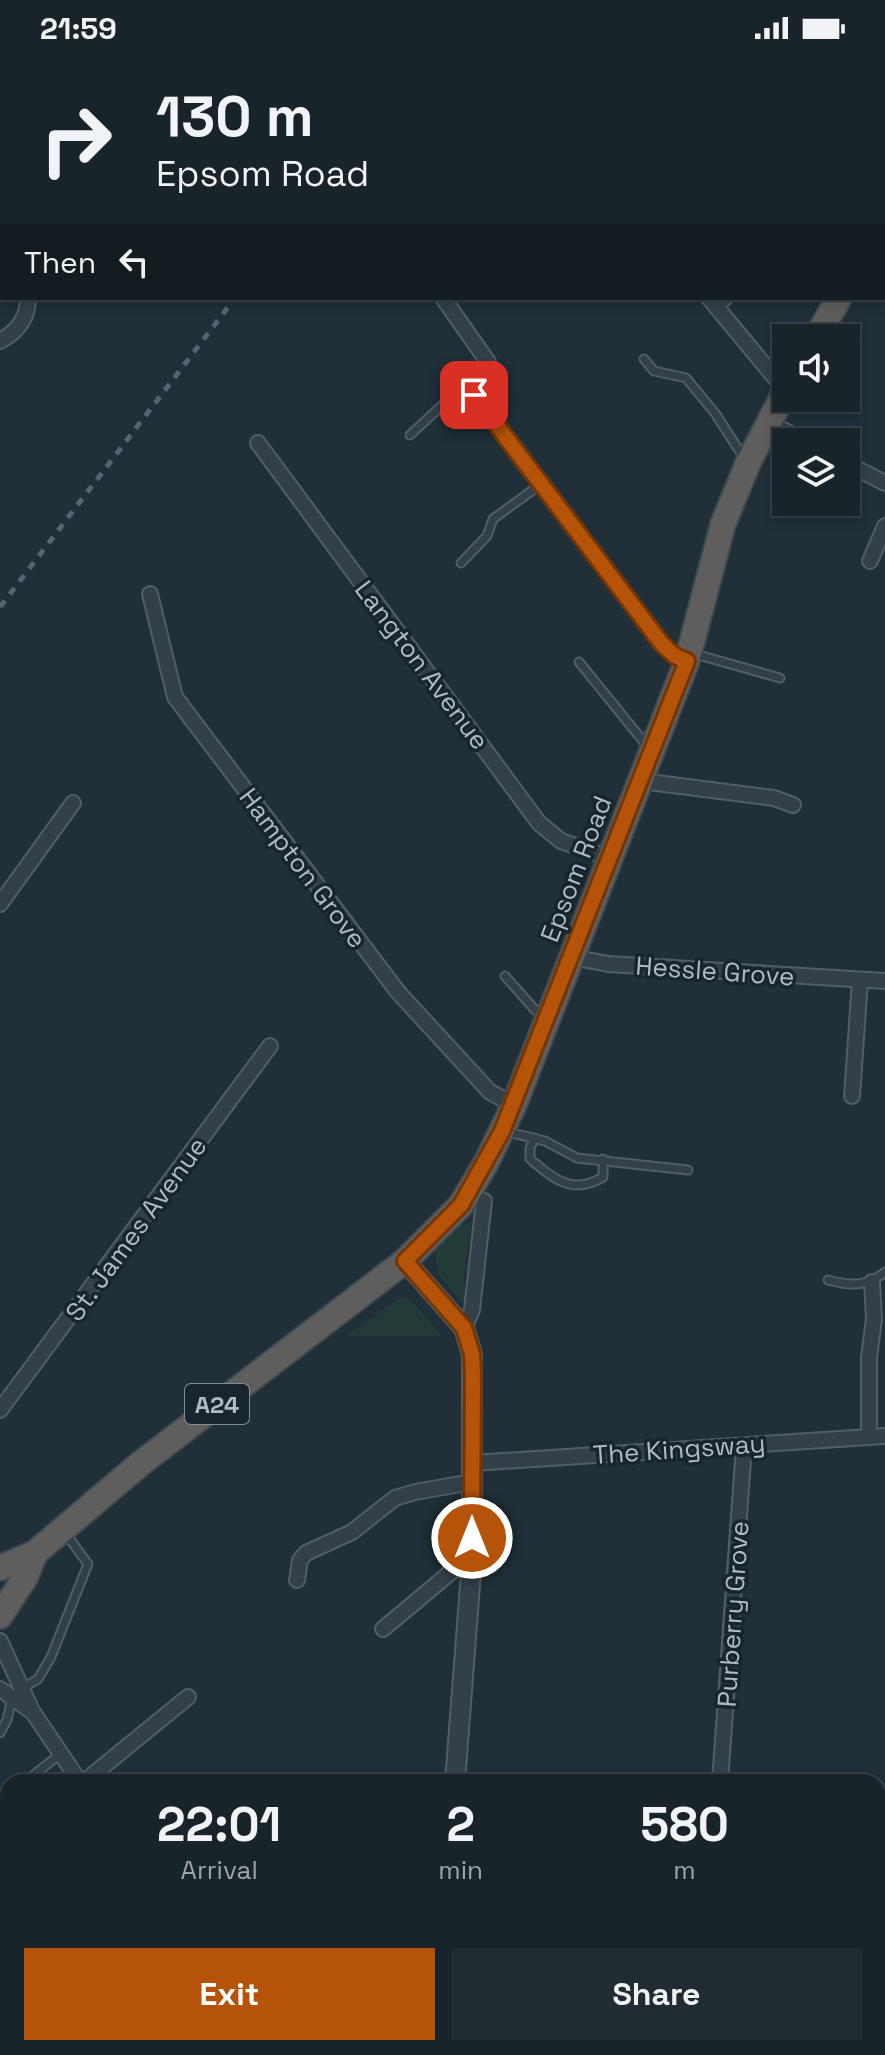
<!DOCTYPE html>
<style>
:root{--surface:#18232a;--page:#212b32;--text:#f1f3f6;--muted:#9fa4a8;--line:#364047;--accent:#b45309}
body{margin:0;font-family:"Space Grotesk",sans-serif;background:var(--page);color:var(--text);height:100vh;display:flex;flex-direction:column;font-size:30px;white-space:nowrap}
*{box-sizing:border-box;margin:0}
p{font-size:26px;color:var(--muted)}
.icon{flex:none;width:44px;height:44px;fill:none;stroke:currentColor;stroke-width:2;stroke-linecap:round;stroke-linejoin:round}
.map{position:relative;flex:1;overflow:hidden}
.panel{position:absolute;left:0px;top:1718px;width:886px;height:282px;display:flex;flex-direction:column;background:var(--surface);border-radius:24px 24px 0 0;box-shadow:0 4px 12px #0003,0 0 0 2px var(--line)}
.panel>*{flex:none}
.guide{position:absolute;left:0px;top:0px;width:886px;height:244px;box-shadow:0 4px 12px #0003,0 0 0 2px var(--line);background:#18232a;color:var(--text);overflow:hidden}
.controls{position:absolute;left:772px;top:268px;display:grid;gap:16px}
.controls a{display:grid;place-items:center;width:88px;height:88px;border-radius:0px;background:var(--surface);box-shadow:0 4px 12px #0003,0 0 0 2px var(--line);font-size:40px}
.pin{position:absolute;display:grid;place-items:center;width:68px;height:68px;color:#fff;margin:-34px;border-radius:16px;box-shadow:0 4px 12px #0006}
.me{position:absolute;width:88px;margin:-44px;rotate:0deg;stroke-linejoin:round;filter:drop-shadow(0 0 6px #0008)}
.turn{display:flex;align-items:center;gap:28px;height:168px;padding:0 24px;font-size:36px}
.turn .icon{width:104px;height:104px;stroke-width:2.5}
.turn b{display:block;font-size:56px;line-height:68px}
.then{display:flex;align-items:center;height:76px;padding:0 24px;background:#0003;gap:16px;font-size:30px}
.eta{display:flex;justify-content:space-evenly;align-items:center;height:136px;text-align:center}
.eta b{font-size:48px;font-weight:600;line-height:56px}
.primary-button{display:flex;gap:16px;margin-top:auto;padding:16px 24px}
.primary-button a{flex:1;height:92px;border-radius:0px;background:var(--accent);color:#fff;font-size:32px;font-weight:600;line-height:92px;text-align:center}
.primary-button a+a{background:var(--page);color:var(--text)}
.status{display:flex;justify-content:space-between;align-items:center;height:56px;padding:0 40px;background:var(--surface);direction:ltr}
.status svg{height:22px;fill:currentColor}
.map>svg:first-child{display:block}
</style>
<div class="status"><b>21:59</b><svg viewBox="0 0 49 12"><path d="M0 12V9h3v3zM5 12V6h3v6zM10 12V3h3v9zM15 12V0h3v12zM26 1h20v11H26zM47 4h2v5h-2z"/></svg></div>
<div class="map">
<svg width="885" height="1999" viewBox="0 0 885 1999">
<rect width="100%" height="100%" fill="#202f38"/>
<g fill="#233b38">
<path d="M472,1166L464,1219L466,1243L462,1247L438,1218L435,1195L461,1168Z"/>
<path d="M405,1242L410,1243L442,1280H346L398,1243Z"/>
</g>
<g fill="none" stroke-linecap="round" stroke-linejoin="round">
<g stroke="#515e66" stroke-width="11">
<g id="service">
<path d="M582,2L585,0"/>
<path d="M714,2L717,0"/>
<path d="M718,253L730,242"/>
<path d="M644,303L654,315L686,322L715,357L744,402"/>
<path d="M410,379L464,329L476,328"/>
<path d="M461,507L487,480L493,463L541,428"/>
<path d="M695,598L780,622"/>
<path d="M579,606L648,691"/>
<path d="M505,920L535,954L547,959"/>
<path d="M504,1075L545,1085L577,1102L688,1114"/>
<path d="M535,1082L530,1092V1103C553,1122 572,1140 603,1121V1103"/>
<path d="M828,1224C850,1230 867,1231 885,1216"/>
<path d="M23,1632L38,1623L51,1601L88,1508L66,1478"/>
<path d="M0,1677L7,1664L12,1641"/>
<path d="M25,1726L60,1698"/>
<path d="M0,1752L8,1744"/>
<path d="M303,1999L310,1992"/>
</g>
</g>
<g stroke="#515e66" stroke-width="18">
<g id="minor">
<path d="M217,0L219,2"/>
<path d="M0,187L2,189"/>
<path d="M443,242L488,306C487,318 475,325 474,339L662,588L675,600L687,605"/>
<path d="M709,242L786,335"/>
<path d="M0,285C17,276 28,262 28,242"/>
<path d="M768,366L806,386"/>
<path d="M258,387L539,767L561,785L609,802"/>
<path d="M846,407L885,427"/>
<path d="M870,505L885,470"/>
<path d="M150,538L175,641L398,936L490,1036L514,1049"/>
<path d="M641,725L774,742L793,749"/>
<path d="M0,848L73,747"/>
<path d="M572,901L608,908L885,925"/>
<path d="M852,1040L860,924"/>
<path d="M464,1272L472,1254L484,1145"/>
<path d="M0,1354L270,990"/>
<path d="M869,1381V1301L874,1263L872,1226"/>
<path d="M473,1407L885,1380"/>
<path d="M297,1524L300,1504L306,1497L352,1476L395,1442L415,1436L472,1426"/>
<path d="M383,1573L451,1516L472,1503"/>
<path d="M0,1585L32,1655L80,1726"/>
<path d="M0,1633L31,1655"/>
<path d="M84,1726L188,1641"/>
<path d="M720,1726L744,1390"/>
<path d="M878,1825L885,1834"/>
<path d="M878,1866L885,1861"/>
<path d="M0,1886L8,1877"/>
<path d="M878,1925L885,1920"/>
<path d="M263,1992L268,1999"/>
<path d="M512,1992L522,1999"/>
<path d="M87,1999L96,1992"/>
<path d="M568,1999L591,1992"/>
</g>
</g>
<g stroke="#515e66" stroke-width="22">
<g id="tertiary">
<path d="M405,1205L464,1272L472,1298V1503L455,1726"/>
<path d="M386,1999L388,1992"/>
</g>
</g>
<g stroke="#515e66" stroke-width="24">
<g id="secondary">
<path d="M789,0L791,2"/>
<path d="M884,113L885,114"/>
</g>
</g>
<g stroke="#3e4b53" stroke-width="28">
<g id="trunk">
<path d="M884,172L885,170"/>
<path d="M816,282L839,242"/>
<path d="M0,1512L35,1497L140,1408L405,1205L461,1149L486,1107L514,1049L687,605L723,468L748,407L786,334"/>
<path d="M0,1560L26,1520L35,1497"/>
</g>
</g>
<use href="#service" stroke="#334048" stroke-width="7"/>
<use href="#minor" stroke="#334048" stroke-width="14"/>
<use href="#tertiary" stroke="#334048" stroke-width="18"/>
<use href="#secondary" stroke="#41505c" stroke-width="20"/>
<use href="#trunk" stroke="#605e5c" stroke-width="24"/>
<g stroke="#556570" stroke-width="5" stroke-dasharray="8 8" stroke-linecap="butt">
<path d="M408,2L409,0"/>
<path d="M0,551L235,242"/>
</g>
</g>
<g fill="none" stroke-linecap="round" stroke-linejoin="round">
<g stroke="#753606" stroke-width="20">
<path id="route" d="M472,1482L473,1318L472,1298L464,1272L405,1205L461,1149L502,1075L687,605L675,600L662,588L474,339"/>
</g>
<use href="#route" stroke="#b45309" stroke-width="14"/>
</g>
<g text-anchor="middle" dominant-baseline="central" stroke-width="7" stroke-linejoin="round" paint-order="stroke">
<rect fill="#19252d" stroke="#818e97" stroke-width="2" x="185" y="1328" width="64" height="40" rx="6"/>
<g font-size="24" font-weight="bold" fill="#aebbc5">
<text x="217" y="1348">A24</text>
</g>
<g font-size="26" fill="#aebbc5" stroke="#19252d">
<text transform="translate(422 609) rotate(53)">Langton Avenue</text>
<text transform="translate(303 812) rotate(53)">Hampton Grove</text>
<text transform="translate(576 813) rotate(-69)">Epsom Road</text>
<text transform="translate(715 915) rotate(4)">Hessle Grove</text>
<text transform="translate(136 1173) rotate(-54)">St. James Avenue</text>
<text transform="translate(679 1393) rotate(-4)">The Kingsway</text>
<text transform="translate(733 1558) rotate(-86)">Purberry Grove</text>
</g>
</g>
</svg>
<div class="controls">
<a><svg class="icon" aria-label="sound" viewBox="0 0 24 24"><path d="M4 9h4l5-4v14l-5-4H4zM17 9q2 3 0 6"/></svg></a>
<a><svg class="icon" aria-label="layers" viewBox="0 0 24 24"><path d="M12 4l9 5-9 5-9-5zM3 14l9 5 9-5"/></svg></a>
</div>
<div class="pin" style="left:474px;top:339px;background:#d93025"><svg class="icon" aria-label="arrive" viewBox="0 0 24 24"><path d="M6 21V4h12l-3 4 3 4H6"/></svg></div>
<svg class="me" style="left:472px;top:1482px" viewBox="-20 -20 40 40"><circle r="17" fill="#b45309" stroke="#fff" stroke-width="3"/><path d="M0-11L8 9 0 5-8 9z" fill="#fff"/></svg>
<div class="guide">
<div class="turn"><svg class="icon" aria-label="right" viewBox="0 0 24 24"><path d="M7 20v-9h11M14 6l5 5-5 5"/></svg><div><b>130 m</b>Epsom Road</div></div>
<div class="then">Then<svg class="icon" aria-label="left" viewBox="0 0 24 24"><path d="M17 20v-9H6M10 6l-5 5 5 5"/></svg></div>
</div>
<section class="panel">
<div class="eta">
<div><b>22:01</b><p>Arrival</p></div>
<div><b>2</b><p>min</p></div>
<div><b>580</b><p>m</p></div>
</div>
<div class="primary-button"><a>Exit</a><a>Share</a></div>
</section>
</div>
